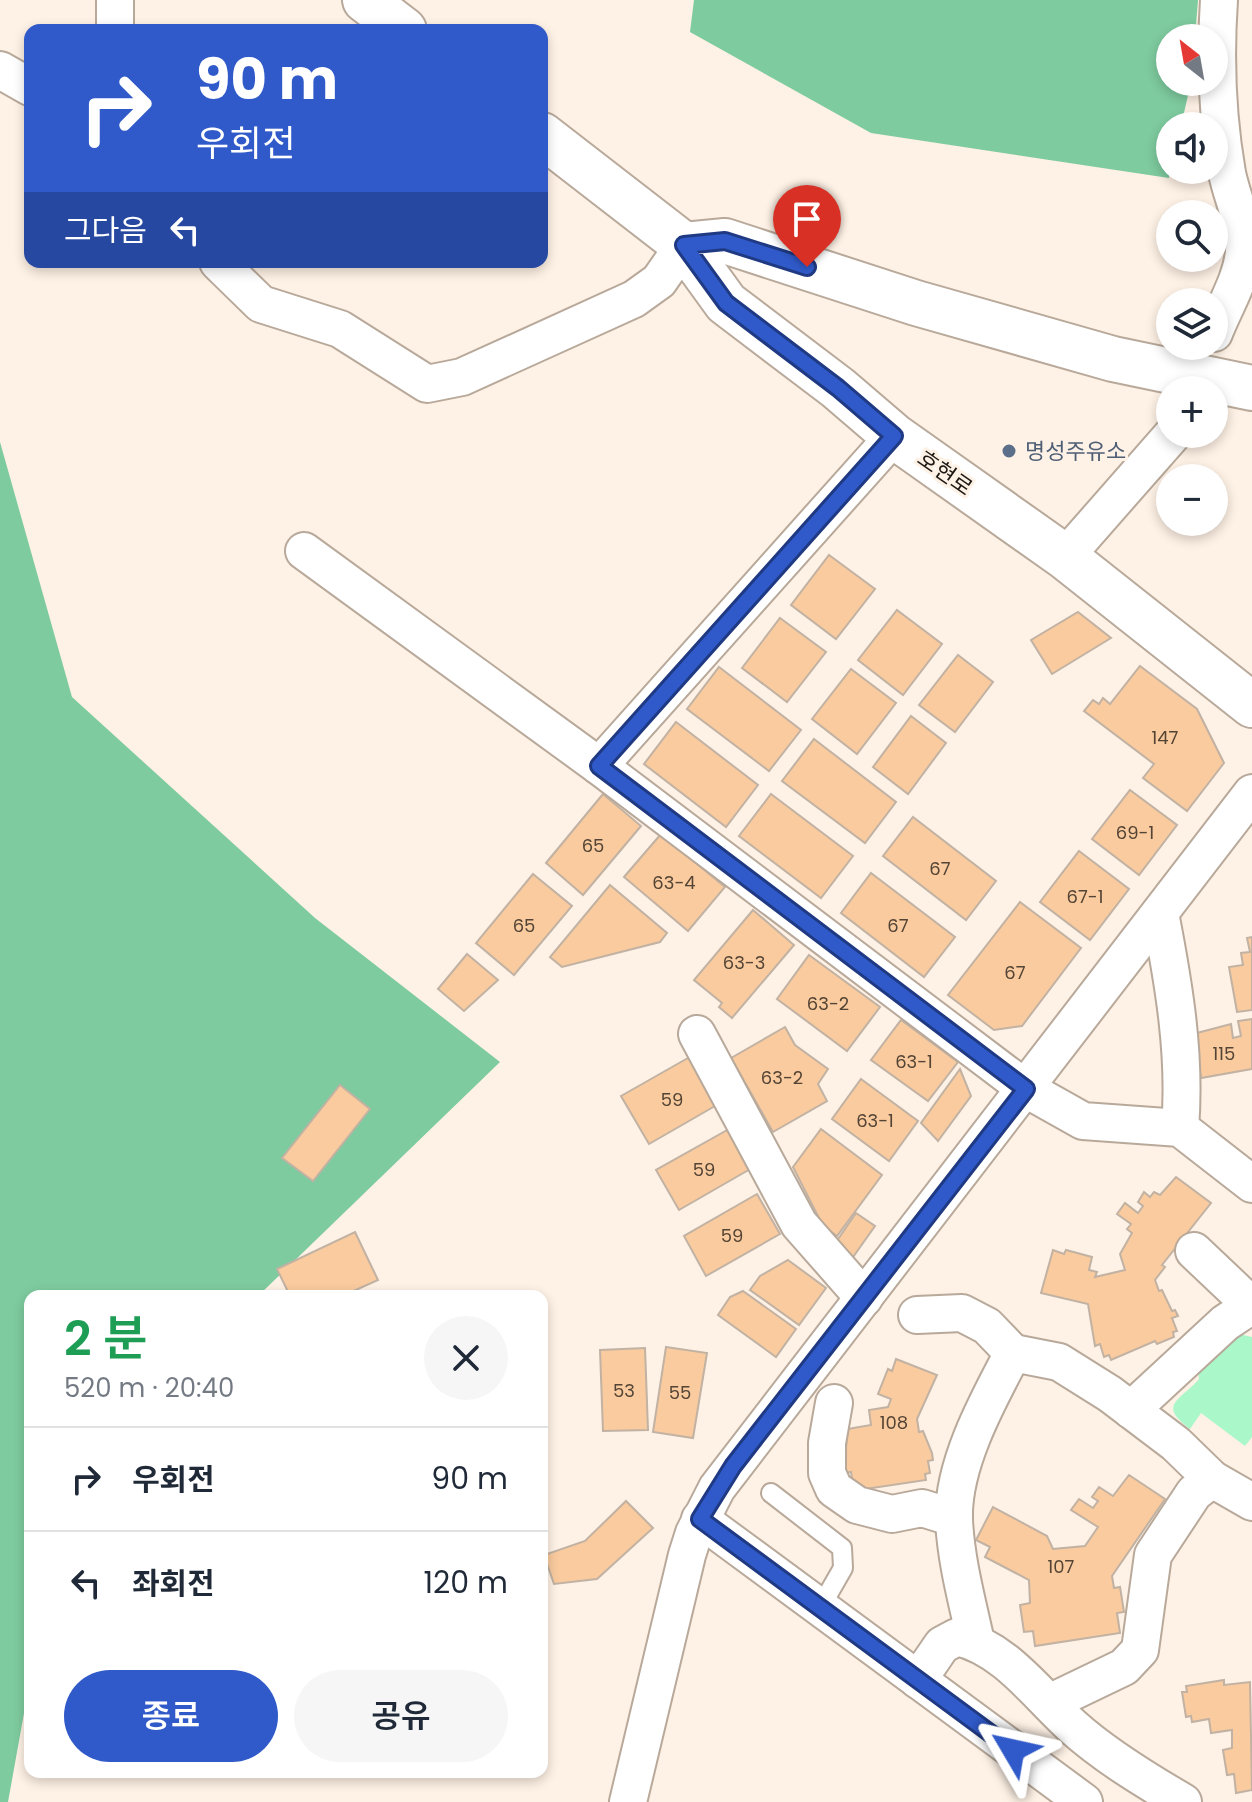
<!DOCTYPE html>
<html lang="ko">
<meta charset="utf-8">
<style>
:root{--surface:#fff;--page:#f6f6f7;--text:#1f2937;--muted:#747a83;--line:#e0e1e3;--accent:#305ac9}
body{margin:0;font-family:Poppins,"Noto Sans KR",sans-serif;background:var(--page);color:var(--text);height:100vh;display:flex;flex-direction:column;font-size:30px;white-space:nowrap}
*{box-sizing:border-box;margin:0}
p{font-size:26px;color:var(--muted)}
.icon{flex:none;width:44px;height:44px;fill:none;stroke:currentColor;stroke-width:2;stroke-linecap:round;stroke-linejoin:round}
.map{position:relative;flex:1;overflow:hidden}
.drawer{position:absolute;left:24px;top:1290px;width:524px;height:488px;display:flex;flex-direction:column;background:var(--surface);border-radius:16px;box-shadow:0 4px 12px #0003}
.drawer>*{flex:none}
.banner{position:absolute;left:24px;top:24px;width:524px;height:244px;border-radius:16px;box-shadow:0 4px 12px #0003;background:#305ac9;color:#fff;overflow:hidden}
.needle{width:52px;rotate:329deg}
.tools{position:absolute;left:1156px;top:24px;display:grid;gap:16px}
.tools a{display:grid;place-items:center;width:72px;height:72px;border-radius:50%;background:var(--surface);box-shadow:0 4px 12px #0003;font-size:40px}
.pin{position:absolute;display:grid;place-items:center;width:68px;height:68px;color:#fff;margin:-82px -34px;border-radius:50% 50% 50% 0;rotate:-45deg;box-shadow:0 0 8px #0007}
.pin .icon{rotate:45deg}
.me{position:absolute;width:88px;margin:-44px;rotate:306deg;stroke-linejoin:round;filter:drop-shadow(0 0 6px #0008)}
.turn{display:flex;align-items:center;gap:28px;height:168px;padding:0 40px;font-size:36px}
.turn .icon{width:104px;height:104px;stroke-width:2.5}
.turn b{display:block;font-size:56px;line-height:68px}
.then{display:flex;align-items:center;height:76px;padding:0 40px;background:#0003;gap:16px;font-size:30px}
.round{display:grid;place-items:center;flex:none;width:84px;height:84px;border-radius:42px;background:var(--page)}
.overview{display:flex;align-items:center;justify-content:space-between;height:136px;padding:0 40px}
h1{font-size:48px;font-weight:600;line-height:60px;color:#1e9e55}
.cta{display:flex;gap:16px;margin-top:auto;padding:16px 40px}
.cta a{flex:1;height:92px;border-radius:48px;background:var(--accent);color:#fff;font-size:32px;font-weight:600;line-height:92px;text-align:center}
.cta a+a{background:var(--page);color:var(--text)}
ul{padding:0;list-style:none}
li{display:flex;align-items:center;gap:24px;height:104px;padding:0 40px;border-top:2px solid var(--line)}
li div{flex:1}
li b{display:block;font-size:30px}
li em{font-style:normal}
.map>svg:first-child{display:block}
</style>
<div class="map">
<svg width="1252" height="1802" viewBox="0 0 1252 1802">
<rect width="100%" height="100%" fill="#fef1e5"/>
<path fill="#aaf7ca" d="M1239,1334L1252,1337V1437L1245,1446L1201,1413L1190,1429C1157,1404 1180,1401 1199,1379L1198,1367Z"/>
<g fill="#7ecb9f">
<path d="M694,0H1198L1195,38H1170V82H1191L1181,126H1170L1169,178L871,133L690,32Z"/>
<path d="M0,442L72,697L315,918L500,1062L258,1296H30V1680L8,1802H0Z"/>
</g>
<g fill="#facb9e" stroke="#c1b2a3" stroke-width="2">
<path d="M829,555L875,589L836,639L791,605Z"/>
<path d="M897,610L942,644L903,695L858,660Z"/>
<path d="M1078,612L1111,638L1052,674L1031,640Z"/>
<path d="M780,618L826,652L787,702L742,668Z"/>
<path d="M958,655L993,682L955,732L919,705Z"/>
<path d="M1140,666L1197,709L1224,763L1187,811L1143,778L1154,764L1084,711L1093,700L1099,704L1103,698L1110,704Z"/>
<path d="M719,667L801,730L769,771L687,709Z"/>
<path d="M851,669L896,703L857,754L812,719Z"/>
<path d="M911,716L946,743L908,794L873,767Z"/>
<path d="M676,722L758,785L726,827L644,764Z"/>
<path d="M814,739L896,802L865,843L782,781Z"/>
<path d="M1130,790L1177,825L1139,875L1092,839Z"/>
<path d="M603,794L641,826L583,895L546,863Z"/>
<path d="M771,794L853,856L821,898L739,836Z"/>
<path d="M913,817L996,881L966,920L883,856Z"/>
<path d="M661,834L725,887L688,931L624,877Z"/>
<path d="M1079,851L1129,889L1090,940L1040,902Z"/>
<path d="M871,873L955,937L924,977L841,913Z"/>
<path d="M533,874L572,906L514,975L476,943Z"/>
<path d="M610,885L667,933L660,942L562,967L550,957Z"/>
<path d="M1020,902L1081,948L1022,1026L994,1030L948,995Z"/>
<path d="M753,910L794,945L732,1018L719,1007L722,1003L694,980Z"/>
<path d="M1252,937V1010L1237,1012L1229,967L1243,965L1241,953L1250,952L1247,938Z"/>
<path d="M467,954L498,980L464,1011L438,989Z"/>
<path d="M809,955L880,1007L847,1051L777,999Z"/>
<path d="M1252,1019V1069L1201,1078L1193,1034L1231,1024L1233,1038L1241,1036L1238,1021Z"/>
<path d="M901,1020L958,1062L928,1101L871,1060Z"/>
<path d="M785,1027L795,1045L828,1069L818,1084L827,1101L773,1132L731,1058Z"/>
<path d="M695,1054L722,1102L649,1144L621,1096Z"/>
<path d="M960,1069L971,1096L938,1141L921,1123Z"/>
<path d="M861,1079L918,1121L889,1161L832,1119Z"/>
<path d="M340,1085L370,1109L313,1181L282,1158Z"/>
<path d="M729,1129L752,1168L679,1210L656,1170Z"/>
<path d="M821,1129L882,1175L837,1236L823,1226L793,1167Z"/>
<path d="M1176,1177L1211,1203L1162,1265L1165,1267L1155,1280L1159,1291L1162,1290L1172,1311L1175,1310L1178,1316L1172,1318L1177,1331L1173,1332L1174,1337L1157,1344L1155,1341L1111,1360L1109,1355L1104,1357L1100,1344L1095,1346L1088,1304L1041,1293L1053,1250L1064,1254L1066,1250L1092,1257L1089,1270L1097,1272L1095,1277L1125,1270L1120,1254L1132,1233L1127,1229L1131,1224L1117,1214L1125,1203L1138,1213L1143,1206L1138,1202L1144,1192L1150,1197L1154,1192L1160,1195Z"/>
<path d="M757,1194L780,1234L706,1276L684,1236Z"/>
<path d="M856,1213L875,1226L851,1260L832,1248Z"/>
<path d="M355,1232L378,1280L349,1293L350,1296H290L277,1269Z"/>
<path d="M788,1260L826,1288L799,1325L750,1290L760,1276Z"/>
<path d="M743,1291L796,1329L776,1357L718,1315L730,1297Z"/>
<path d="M666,1347L707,1353L693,1438L653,1432Z"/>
<path d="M645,1348L648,1430L603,1431L600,1350Z"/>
<path d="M896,1359L937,1375L917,1419L919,1432L923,1431L932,1453L933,1460L928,1461L930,1473L925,1474L926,1480L859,1490L853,1485L851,1472L845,1473L847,1429L871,1425L869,1410L888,1407L891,1399L878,1394L888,1369L892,1371Z"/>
<path d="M1129,1475L1165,1499L1112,1576L1114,1588L1120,1587L1124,1612L1117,1613L1120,1633L1035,1646L1033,1631L1024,1632L1020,1605L1030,1603L1029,1580L985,1557L990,1547L976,1540L993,1507L1047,1536L1053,1549L1085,1546L1098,1527L1071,1510L1079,1499L1093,1508L1098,1501L1092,1497L1099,1487L1113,1496Z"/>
<path d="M626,1501L653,1528L597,1579L554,1584L544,1555L585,1541Z"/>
<path d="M1224,1680V1685L1250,1682L1252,1790L1236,1793L1234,1774L1227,1775L1223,1750L1232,1748V1730L1211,1733L1209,1719L1192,1722L1191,1716L1186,1717L1182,1692H1187L1186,1686Z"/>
</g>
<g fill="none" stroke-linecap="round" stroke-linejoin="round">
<g stroke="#b8a99a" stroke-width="22">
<path id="lane" d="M771,1493L842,1548L843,1568L820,1608"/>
</g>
<g stroke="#b8a99a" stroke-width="40">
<g id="street">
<path d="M115,0V30"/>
<path d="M0,70L30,87"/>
<path d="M218,262L261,304L340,329L427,384L462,377L634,299L659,281L684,245"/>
<path d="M1214,333C1224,307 1242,279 1244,251C1246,226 1232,198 1227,173C1217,116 1215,58 1219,0"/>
<path d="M894,436L599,766L1026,1089L1083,1121L1180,1128L1252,1184"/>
<path d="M304,551L599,766"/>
<path d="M1065,557L1173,434"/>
<path d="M1160,913C1174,985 1186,1056 1180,1128"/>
<path d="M697,1034L799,1224L864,1298"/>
<path d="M1194,1251L1251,1305"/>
<path d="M917,1315L962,1313L987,1326L1013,1353C988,1400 952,1465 954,1520C956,1561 967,1601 976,1642"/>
<path d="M1013,1353L1059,1362L1110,1394L1176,1444L1212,1479"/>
<path d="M834,1403L827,1443V1473L834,1489L857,1505L892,1514L922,1508L954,1518"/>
<path d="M1131,1410L1225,1323L1252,1305"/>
<path d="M700,1519L1084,1802"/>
<path d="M918,1680L942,1645L957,1637C1005,1648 1037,1694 1072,1726C1104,1755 1145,1780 1183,1802"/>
<path d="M1049,1703L1124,1667L1140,1650L1153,1555L1194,1493L1212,1479L1252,1502"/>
<path d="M628,1802L687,1555L694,1533L717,1488L1252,793"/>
</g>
</g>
<g stroke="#b8a99a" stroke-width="48">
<path id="secondary" d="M684,245L725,241L916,303L1113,359L1252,388"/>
</g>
<g stroke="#b8a99a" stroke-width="48">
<g id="primary">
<path d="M365,0L404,30"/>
<path d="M542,135L684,245L726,303L838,388L894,436L1065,557L1252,705"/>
</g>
</g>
<use href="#lane" stroke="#fff" stroke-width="18"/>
<use href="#street" stroke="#fff" stroke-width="36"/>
<use href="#secondary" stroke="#fff" stroke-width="44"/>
<use href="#primary" stroke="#fff" stroke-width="44"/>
</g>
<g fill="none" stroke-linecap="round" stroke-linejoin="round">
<g stroke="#1f3a83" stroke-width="20">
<path id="route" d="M807,267L725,241L684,245L726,303L838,388L894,436L599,766L1026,1089L733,1466L700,1519L1013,1750"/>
</g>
<use href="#route" stroke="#305ac9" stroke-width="14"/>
</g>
<circle fill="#5c6f8a" stroke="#fef1e5" stroke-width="3" cx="1009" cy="451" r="8"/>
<g text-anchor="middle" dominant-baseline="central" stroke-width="6" stroke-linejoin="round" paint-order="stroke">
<g font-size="18" fill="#544435">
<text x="1165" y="737">147</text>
<text x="1135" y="832">69-1</text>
<text x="593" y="845">65</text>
<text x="940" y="868">67</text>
<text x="674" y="882">63-4</text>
<text x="1085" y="896">67-1</text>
<text x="524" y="925">65</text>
<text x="898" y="925">67</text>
<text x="744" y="962">63-3</text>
<text x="1015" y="972">67</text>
<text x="828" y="1003">63-2</text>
<text x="1224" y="1053">115</text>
<text x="914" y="1061">63-1</text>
<text x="782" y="1077">63-2</text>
<text x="672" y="1099">59</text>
<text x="875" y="1120">63-1</text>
<text x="704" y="1169">59</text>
<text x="732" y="1235">59</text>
<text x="624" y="1390">53</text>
<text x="680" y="1392">55</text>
<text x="894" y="1422">108</text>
<text x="1061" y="1566">107</text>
</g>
<g font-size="22" fill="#4e5e75" stroke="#fef1e5" text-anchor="start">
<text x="1025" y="451">명성주유소</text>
</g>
<g font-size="22" fill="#1c1712" stroke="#fef1e5">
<text transform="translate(945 473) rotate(35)">호현로</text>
</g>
</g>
</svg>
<div class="tools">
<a><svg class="needle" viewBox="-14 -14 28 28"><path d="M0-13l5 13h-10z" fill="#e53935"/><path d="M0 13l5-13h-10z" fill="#747a83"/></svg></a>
<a><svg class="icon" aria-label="sound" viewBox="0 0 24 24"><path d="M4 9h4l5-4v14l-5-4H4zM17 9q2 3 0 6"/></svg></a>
<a><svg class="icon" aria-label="search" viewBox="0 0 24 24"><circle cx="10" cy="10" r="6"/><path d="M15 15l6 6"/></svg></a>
<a><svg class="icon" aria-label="layers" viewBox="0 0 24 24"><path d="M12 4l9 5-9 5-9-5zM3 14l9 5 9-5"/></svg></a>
<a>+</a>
<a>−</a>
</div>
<div class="pin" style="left:807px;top:267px;background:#d93025"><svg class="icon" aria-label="arrive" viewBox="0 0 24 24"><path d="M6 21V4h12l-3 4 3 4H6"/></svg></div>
<svg class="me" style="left:1013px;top:1750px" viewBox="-20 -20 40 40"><path d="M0-17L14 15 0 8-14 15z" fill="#305ac9" stroke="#fff" stroke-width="4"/></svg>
<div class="banner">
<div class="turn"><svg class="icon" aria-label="right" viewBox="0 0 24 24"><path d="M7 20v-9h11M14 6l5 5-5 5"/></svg><div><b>90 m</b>우회전</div></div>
<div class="then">그다음<svg class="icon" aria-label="left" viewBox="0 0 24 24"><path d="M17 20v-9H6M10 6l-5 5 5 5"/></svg></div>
</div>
<section class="drawer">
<div class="overview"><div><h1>2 분</h1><p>520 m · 20:40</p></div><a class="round"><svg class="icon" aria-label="close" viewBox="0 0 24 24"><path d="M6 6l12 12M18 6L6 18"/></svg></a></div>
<ul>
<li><svg class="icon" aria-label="right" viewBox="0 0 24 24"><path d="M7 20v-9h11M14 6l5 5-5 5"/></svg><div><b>우회전</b></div><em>90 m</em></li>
<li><svg class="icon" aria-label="left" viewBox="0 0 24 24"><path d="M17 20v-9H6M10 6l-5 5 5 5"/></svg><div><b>좌회전</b></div><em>120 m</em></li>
</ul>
<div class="cta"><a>종료</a><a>공유</a></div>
</section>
</div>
